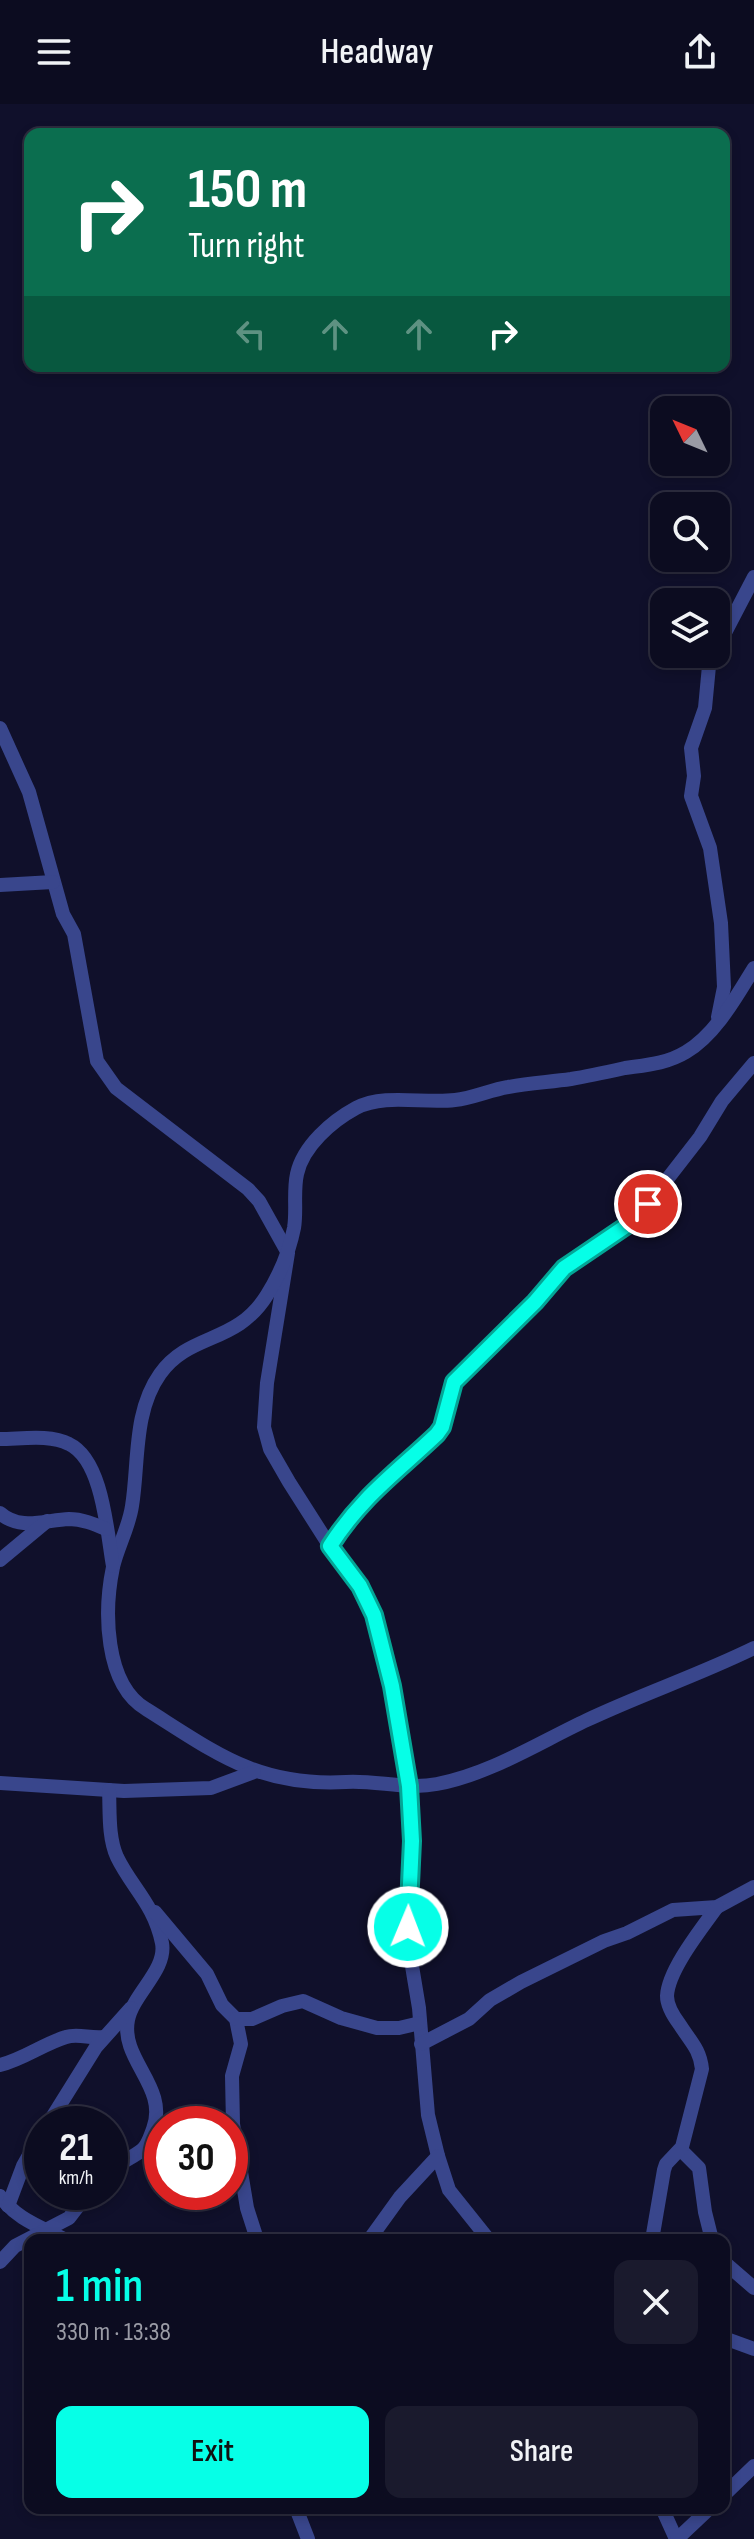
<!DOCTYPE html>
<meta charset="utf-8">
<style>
:root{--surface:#0c0c20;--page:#1a1a2d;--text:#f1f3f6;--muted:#9a9ba5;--line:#2c2c3e;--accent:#06ffe7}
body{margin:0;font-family:"Sofia Sans Condensed",sans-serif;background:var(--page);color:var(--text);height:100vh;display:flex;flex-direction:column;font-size:30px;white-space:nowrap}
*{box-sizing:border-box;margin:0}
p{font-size:26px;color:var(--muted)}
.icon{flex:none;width:44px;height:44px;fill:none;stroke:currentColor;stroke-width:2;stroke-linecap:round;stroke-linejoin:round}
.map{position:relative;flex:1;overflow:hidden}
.sheet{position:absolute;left:24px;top:2130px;width:706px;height:280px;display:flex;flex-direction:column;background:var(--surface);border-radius:16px;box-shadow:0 4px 12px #0003,0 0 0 2px var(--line)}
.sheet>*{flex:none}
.banner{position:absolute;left:24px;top:24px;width:706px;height:244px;border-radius:16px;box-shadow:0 4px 12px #0003,0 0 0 2px var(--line);background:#0b6e4f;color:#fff;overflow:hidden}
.needle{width:52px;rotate:313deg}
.buttons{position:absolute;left:650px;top:292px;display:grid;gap:16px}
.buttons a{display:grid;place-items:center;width:80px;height:80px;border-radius:16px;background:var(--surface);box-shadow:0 4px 12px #0003,0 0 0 2px var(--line);font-size:40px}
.speed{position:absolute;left:24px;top:2002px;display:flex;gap:16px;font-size:40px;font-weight:700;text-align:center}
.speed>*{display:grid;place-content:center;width:104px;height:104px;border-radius:50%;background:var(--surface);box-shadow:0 4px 12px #0003,0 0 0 2px var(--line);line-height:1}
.speed small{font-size:20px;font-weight:400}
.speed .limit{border:12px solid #d22;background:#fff;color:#111}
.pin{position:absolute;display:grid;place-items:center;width:68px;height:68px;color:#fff;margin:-34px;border:4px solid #fff;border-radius:50%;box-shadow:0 2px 8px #0007}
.me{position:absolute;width:88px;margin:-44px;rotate:1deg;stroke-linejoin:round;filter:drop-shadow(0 0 6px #0008)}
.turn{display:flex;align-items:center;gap:28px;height:168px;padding:0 32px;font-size:36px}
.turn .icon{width:104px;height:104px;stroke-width:2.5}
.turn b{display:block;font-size:56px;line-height:68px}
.lanes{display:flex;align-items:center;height:76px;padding:0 32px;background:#0003;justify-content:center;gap:40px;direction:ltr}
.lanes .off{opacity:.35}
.round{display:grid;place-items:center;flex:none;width:84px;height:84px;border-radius:16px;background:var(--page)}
.headline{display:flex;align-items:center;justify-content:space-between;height:136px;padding:0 32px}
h1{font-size:48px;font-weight:600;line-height:60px;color:var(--accent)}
.primary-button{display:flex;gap:16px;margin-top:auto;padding:16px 32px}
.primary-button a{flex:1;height:92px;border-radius:16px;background:var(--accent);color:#111;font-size:32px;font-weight:600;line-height:92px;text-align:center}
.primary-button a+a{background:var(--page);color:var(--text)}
header{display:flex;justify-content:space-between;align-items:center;height:104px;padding:0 32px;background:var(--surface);font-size:36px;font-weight:600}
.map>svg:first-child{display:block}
</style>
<header><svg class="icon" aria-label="menu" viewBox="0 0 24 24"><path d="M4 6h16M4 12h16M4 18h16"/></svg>Headway<svg class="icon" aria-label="share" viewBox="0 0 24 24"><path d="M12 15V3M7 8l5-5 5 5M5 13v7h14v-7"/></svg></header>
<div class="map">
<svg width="754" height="2435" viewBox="0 0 754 2435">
<rect width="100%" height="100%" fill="#10102b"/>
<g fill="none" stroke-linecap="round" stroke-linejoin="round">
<g stroke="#39468c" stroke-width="14">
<path d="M716,546L754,473"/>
<path d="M714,550L709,562L705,604L691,644L694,672L691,692L710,744L721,819L724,883L718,913"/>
<path d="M0,624L29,688L63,810L74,830L97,957L116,984L248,1085L259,1097L288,1149L267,1279L264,1323L270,1345L289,1378L345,1466L360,1482L374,1511L386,1554L409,1682L412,1737L408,1802L409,1844L419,1904L428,2011L438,2052L449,2086L489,2136"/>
<path d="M0,781L53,778"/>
<path d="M754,864C736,893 716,930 686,948C666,960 646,961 625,964C607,968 589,972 571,975C550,978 529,979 508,983C490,986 473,994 455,996C423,1000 385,989 356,1004C332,1017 303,1042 297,1070C293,1088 297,1107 294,1124C289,1149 280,1170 267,1191C236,1241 190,1228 160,1270C133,1308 139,1359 132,1402C129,1423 118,1442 113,1463C104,1506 104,1580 146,1605C216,1649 258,1683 346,1678C376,1676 407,1686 437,1680C490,1670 538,1639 587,1616C642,1590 699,1571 754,1544"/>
<path d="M0,1335C21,1335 50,1330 69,1340C103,1356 107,1429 113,1462"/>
<path d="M0,1409C20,1427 45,1416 69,1415C82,1415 94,1420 106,1425"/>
<path d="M330,1442C362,1392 396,1369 437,1330L442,1323L454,1278L564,1164L629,1120L648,1100L700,1033L722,997L754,959"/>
<path d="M0,1456L47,1417"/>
<path d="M0,1679L124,1687L211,1684L254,1668"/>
<path d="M109,1686C110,1707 108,1733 117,1753C132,1784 154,1800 162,1839C167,1866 133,1890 128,1916C120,1956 169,1983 153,2025C150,2033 148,2041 142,2046C132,2054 120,2059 110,2065"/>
<path d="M155,1808L207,1870L222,1901L236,1915L241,1940L232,1972L233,2020L247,2104L255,2129L253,2136"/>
<path d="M236,1915H252L282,1902L303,1897L341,1914L377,1924H399L420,1919"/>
<path d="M421,1940L469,1915L490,1896L521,1878L604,1837L627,1829L673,1806L717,1803L754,1783"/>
<path d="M0,1961C24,1955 43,1940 66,1933C78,1929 91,1935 104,1933"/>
<path d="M48,2020L96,1943L131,1904"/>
<path d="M681,2046L699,2064L705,2108L712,2136"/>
<path d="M0,2092C17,2116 42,2123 66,2136"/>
<path d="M8,2102L23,2062L42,2028"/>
<path d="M369,2136L400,2093L438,2052"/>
<path d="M652,2136L664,2066L666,2060L682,2043L702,1965C700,1945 690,1937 680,1921C674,1913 667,1902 667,1892C668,1866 702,1824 717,1803"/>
<path d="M0,2158L15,2142L69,2114L89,2088"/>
<path d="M724,2158L754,2184"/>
<path d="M724,2234L754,2245"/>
<path d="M724,2391L754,2362"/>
<path d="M296,2404L308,2435"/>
<path d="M662,2404L676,2435"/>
<path d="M677,2435L710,2404"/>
</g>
</g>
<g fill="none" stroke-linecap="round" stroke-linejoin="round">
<g stroke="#04a696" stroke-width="20">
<path id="route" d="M408,1823L412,1737L409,1682L392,1582L374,1511L360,1482L330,1442C362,1392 396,1369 437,1330L442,1323L454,1278L535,1198L564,1164L629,1120L648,1100"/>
</g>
<use href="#route" stroke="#06ffe7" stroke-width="14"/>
</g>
</svg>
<div class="buttons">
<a><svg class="needle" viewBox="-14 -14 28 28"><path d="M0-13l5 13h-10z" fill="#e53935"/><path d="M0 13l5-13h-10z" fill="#9a9ba5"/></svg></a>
<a><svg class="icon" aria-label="search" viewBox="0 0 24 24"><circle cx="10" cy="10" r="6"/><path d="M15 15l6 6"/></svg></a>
<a><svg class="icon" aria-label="layers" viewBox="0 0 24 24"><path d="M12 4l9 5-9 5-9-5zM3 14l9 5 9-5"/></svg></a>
</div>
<div class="speed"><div>21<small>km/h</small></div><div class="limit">30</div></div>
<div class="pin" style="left:648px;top:1100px;background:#d93025"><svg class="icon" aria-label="arrive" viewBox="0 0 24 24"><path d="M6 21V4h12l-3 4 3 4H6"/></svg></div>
<svg class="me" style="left:408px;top:1823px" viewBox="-20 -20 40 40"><circle r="17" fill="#06ffe7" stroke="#fff" stroke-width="3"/><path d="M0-11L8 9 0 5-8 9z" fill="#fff"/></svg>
<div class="banner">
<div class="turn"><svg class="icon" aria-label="right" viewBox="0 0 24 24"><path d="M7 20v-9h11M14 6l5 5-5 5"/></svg><div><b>150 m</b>Turn right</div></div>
<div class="lanes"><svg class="icon off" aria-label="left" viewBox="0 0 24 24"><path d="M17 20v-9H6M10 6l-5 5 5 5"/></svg><svg class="icon off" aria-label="ahead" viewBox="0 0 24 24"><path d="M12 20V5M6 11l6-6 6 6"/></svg><svg class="icon off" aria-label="ahead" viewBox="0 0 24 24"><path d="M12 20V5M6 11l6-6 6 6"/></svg><svg class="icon" aria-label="right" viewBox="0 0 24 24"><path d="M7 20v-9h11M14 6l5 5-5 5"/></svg></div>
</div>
<section class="sheet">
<div class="headline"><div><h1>1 min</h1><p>330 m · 13:38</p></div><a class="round"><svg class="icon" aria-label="close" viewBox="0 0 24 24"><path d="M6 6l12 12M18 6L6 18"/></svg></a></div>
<div class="primary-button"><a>Exit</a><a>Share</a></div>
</section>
</div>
